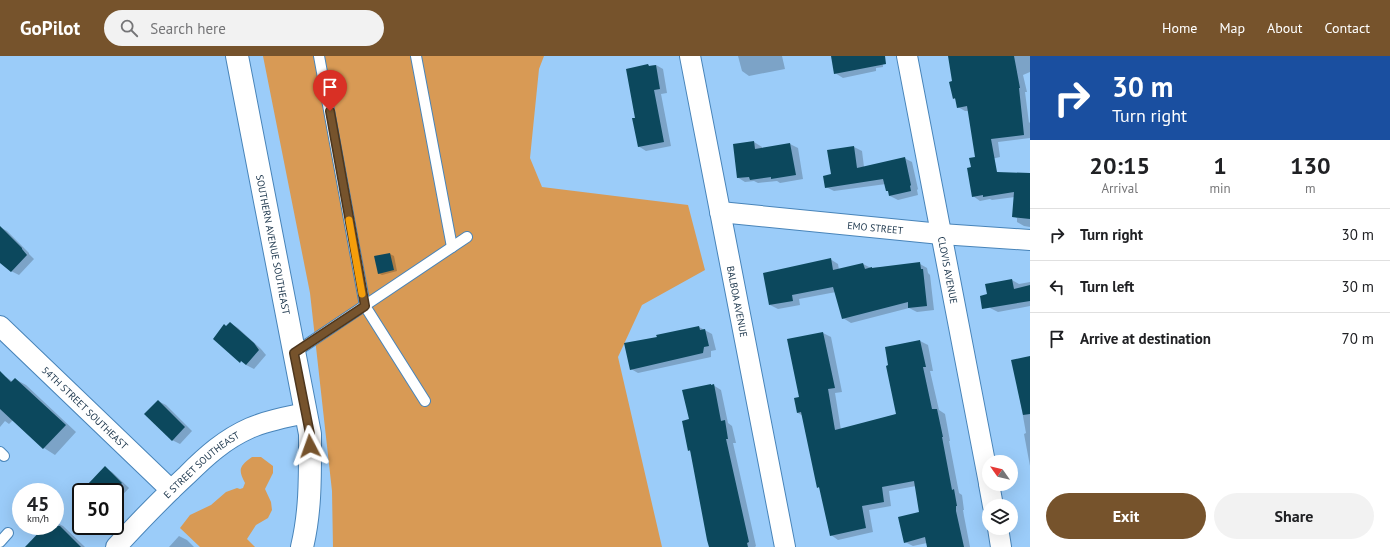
<!DOCTYPE html>
<style>
:root{--surface:#fff;--page:#f2f2f2;--text:#202124;--muted:#757577;--line:#e0e0e0;--accent:#76532c}
body{margin:0;font-family:"PT Sans",sans-serif;background:var(--page);color:var(--text);height:100vh;display:flex;flex-direction:column;font-size:15px;white-space:nowrap}
*{box-sizing:border-box;margin:0}
p{font-size:13px;color:var(--muted)}
.icon{flex:none;width:22px;height:22px;fill:none;stroke:currentColor;stroke-width:2;stroke-linecap:round;stroke-linejoin:round}
.map{position:relative;flex:1;overflow:hidden}
.panel{display:flex;flex-direction:column;background:var(--surface);width:360px}
.panel>*{flex:none}
.guide{background:#1a4fa0;color:#fff;overflow:hidden}
.needle{width:26px;rotate:304deg}
.tools{position:absolute;left:982px;top:399px;display:grid;gap:8px}
.tools a{display:grid;place-items:center;width:36px;height:36px;border-radius:50%;background:var(--surface);box-shadow:0 4px 16px #0002;font-size:20px}
.speed{position:absolute;left:12px;top:427px;display:flex;gap:8px;font-size:20px;font-weight:700;text-align:center}
.speed>*{display:grid;place-content:center;width:52px;height:52px;border-radius:50%;background:var(--surface);box-shadow:0 4px 16px #0002;line-height:1}
.speed small{font-size:10px;font-weight:400}
.speed .limit{border:2px solid #111;border-radius:6px;background:#fff;color:#111}
.pin{position:absolute;display:grid;place-items:center;width:34px;height:34px;color:#fff;margin:-41px -17px;border-radius:50% 50% 50% 0;rotate:-45deg;box-shadow:0 0 4px #0007}
.pin .icon{rotate:45deg}
.me{position:absolute;width:44px;margin:-22px;rotate:356deg;stroke-linejoin:round;filter:drop-shadow(0 0 3px #0008)}
.turn{display:flex;align-items:center;gap:14px;height:84px;padding:0 16px;font-size:18px}
.turn .icon{width:52px;height:52px;stroke-width:2.5}
.turn b{display:block;font-size:28px;line-height:34px}
.eta{display:flex;justify-content:space-evenly;align-items:center;height:68px;text-align:center}
.eta b{font-size:24px;font-weight:700;line-height:28px}
.action{display:flex;gap:8px;margin-top:auto;padding:8px 16px}
.action a{flex:1;height:46px;border-radius:24px;background:var(--accent);color:#fff;font-size:16px;font-weight:700;line-height:46px;text-align:center}
.action a+a{background:var(--page);color:var(--text)}
ul{padding:0;list-style:none}
li{display:flex;align-items:center;gap:12px;height:52px;padding:0 16px;border-top:1px solid var(--line)}
li div{flex:1}
li b{display:block;font-size:15px}
li em{font-style:normal}
header{display:flex;align-items:center;gap:24px;box-sizing:border-box;height:56px;padding:0 20px;background:var(--accent);color:#fff}
header strong{font-size:19px}
nav{display:flex;gap:22px;margin-inline-start:auto;font-size:14px}
.search{width:280px;height:36px;background:var(--page);display:flex;align-items:center;gap:10px;box-sizing:border-box;padding:0 14px;border-radius:22px;color:var(--muted);font-size:15px}
main{display:flex;flex:1;min-height:0}
.map>svg:first-child{display:block}
</style>
<header>
<strong>GoPilot</strong>
<div class="search"><svg class="icon" aria-label="search" viewBox="0 0 24 24"><circle cx="10" cy="10" r="6"/><path d="M15 15l6 6"/></svg>Search here</div>
<nav><a>Home</a><a>Map</a><a>About</a><a>Contact</a></nav>
</header>
<main>
<div class="map">
<svg width="1030" height="491" viewBox="0 0 1030 491">
<rect width="100%" height="100%" fill="#9bccf9"/>
<g fill="#d89a55">
<path d="M263,0H544L539,13L530,102L542,131L688,149L705,214L642,249L618,301L662,491H333L332,435L310,237Z"/>
<path d="M252,401H261L273,410V417L265,433L271,446L272,454L268,462L256,469L247,483L255,491H200L180,472L190,459L211,449L226,436L237,432L240,433L243,432L245,427C238,414 239,410 252,401Z"/>
</g>
<g fill="#0003">
<path d="M738,0H782L785,13L749,20L742,15Z"/>
<path d="M832,0H882L883,11L876,12V15L843,22L835,17Z"/>
<path d="M950,0H1030V16L1023,19L1027,36H1025L1029,67L1030,66V82L998,86L1000,101L983,105L969,55H965L958,51L957,44L953,42V26Z"/>
<path d="M656,9L663,13L667,37L661,38L671,90L646,95L638,90L636,62L627,13Z"/>
<path d="M754,86L762,91V93L790,88L798,92L803,123L780,127L777,125L758,127L754,125L745,126L737,121Z"/>
<path d="M854,91L862,95L864,111L904,102L912,106L918,133L917,134L918,139L898,144L890,140L886,128L834,135L826,131L832,119Z"/>
<path d="M1030,118V171L1024,170L1017,166V162L1014,160L1015,141L992,144L990,143L980,145L973,140Z"/>
<path d="M0,171L7,175L29,197V198L34,203L19,219L11,215L0,204Z"/>
<path d="M390,198L394,200L397,215L382,219L378,217Z"/>
<path d="M830,203L838,208L839,214L863,208L871,212L920,208L927,212L928,217L930,219L934,254L917,256L909,252L851,267L843,262L836,236L799,243L800,249L778,253L770,249Z"/>
<path d="M1012,224L1019,228L1030,226V250L998,256L990,252Z"/>
<path d="M230,267L238,272L261,293L266,299L254,313L246,309Z"/>
<path d="M699,271L712,278L716,294L711,295V301L638,317L631,313L658,282Z"/>
<path d="M823,277L831,281L842,336L835,337L841,374L897,358L920,285L928,289L933,315H930L939,354L945,358L950,385H949L959,437L962,439L964,454H963L964,460L970,491H928L927,487L913,490L905,486L921,457L916,430L889,435L891,450L869,454L873,476L838,484L831,479L820,432L818,431L803,360L798,357L800,342L788,284Z"/>
<path d="M1030,301V410L1024,378L1026,377L1013,305Z"/>
<path d="M6,321L13,326L15,323L26,329L76,376L55,399L44,392L13,364L9,368L5,365L0,371V327Z"/>
<path d="M713,329L721,334L728,367L732,370L736,387H733L756,490L755,491H710L691,396L688,394L690,364Z"/>
<path d="M158,345L166,349L192,375L180,388L172,384Z"/>
<path d="M105,412L112,416L129,432L115,447V436H98Z"/>
<path d="M55,466L63,470L85,491H27L46,470H55Z"/>
<path d="M179,480L187,484L194,491H169Z"/>
</g>
<g fill="#0c485d">
<path d="M831,0H885L886,8L834,18Z"/>
<path d="M948,0H1014L1020,32H1019L1024,79L991,83L997,116L1030,117V163L1012,161L1014,136L983,141V139L972,141L967,112L971,111L969,102L975,101L967,50L957,52L955,42L953,43L949,26L952,25Z"/>
<path d="M648,8L649,10L656,9L660,33L654,34L664,86L638,91L632,62H635L626,13Z"/>
<path d="M754,85L755,93L790,87L796,119L771,123V121L750,124L749,121L737,122L733,88Z"/>
<path d="M854,90L857,112L905,101L911,129L910,130L911,135L889,140L888,135H886L883,123L825,132L823,120L831,118L827,94Z"/>
<path d="M0,170L22,192V193L27,199L11,216L0,207Z"/>
<path d="M390,197L394,214L378,218L374,200Z"/>
<path d="M831,202L833,214L863,207L865,213L872,211V212L920,206L921,213H923L927,250L908,252V246L842,263L833,231L792,239L793,245L769,249L763,217Z"/>
<path d="M1012,223L1014,233L1030,229V245L982,253L980,240L987,238L985,228Z"/>
<path d="M230,266L254,287L259,294L246,309L241,305L240,307L213,283L224,268L226,270Z"/>
<path d="M699,270L700,274L705,273L709,290L704,291L703,297L630,314L624,287L657,281L656,279Z"/>
<path d="M823,276L835,332L828,333L835,374L896,358L886,310L888,309L885,291L920,284L926,311H923L932,353H937L943,381H942L952,434L954,433L957,450H956V455L964,491H927L925,481L904,487L898,461L919,456L914,425L882,431L884,446L862,450L866,472L830,480L819,431L817,432L801,356L797,357L794,342L799,341L787,283Z"/>
<path d="M1030,300V358L1023,359L1011,304Z"/>
<path d="M0,315L11,326L15,322L66,369L43,393L0,353Z"/>
<path d="M711,328V329L714,328L721,365L725,364L728,383H726L749,486L747,487L748,491H709L707,484L690,394L688,395L682,365L689,363L682,334Z"/>
<path d="M158,344L185,371L172,385L144,358Z"/>
<path d="M105,410L122,427L114,436H96L88,428Z"/>
<path d="M45,470H60L81,491H25Z"/>
</g>
<g fill="none" stroke-linecap="round" stroke-linejoin="round">
<g stroke="#4884b9" stroke-width="12">
<g id="service">
<path d="M319,0L365,250L425,345"/>
<path d="M416,0L452,191"/>
<path d="M294,297L467,181"/>
<path d="M0,396L4,400"/>
<path d="M0,486L8,477"/>
</g>
</g>
<g stroke="#4884b9" stroke-width="22">
<g id="minor">
<path id="s1" d="M690,0L785,491"/>
<path id="s2" d="M907,0L989,427"/>
<path id="s3" d="M720,156L941,178L1030,184"/>
<path id="s4" d="M0,270L171,434"/>
<path d="M989,428L993,450"/>
<path d="M998,472L1001,491"/>
<path id="s5" d="M116,491C139,466 162,442 187,419C206,400 225,383 250,372C268,364 287,361 306,357"/>
</g>
</g>
<g stroke="#4884b9" stroke-width="24">
<g id="secondary">
<path id="s6" d="M237,0L310,378C310,416 311,454 302,491"/>
</g>
</g>
<use href="#service" stroke="#fff" stroke-width="10"/>
<use href="#minor" stroke="#fff" stroke-width="20"/>
<use href="#secondary" stroke="#fff" stroke-width="22"/>
</g>
<g fill="none" stroke-linecap="round" stroke-linejoin="round">
<g stroke="#4d361d" stroke-width="10">
<path id="route" d="M310,390V378L294,297L365,250L330,55"/>
</g>
<use href="#route" stroke="#76532c" stroke-width="7"/>
<path stroke="#f59e0b" stroke-width="7" d="M349,164L362,238"/>
</g>
<g text-anchor="middle" dominant-baseline="central" stroke-width="4" stroke-linejoin="round" paint-order="stroke">
<g font-size="10" fill="#1b354b" stroke="#b3d8fa">
<text stroke="none"><textPath href="#s3" startOffset="156">EMO STREET</textPath></text>
<text stroke="none"><textPath href="#s6" startOffset="192">SOUTHERN AVENUE SOUTHEAST</textPath></text>
<text stroke="none"><textPath href="#s2" startOffset="218">CLOVIS AVENUE</textPath></text>
<text stroke="none"><textPath href="#s1" startOffset="250">BALBOA AVENUE</textPath></text>
<text stroke="none"><textPath href="#s4" startOffset="118">54TH STREET SOUTHEAST</textPath></text>
<text stroke="none"><textPath href="#s5" startOffset="119">E STREET SOUTHEAST</textPath></text>
</g>
</g>
</svg>
<div class="tools">
<a><svg class="needle" viewBox="-14 -14 28 28"><path d="M0-13l5 13h-10z" fill="#e53935"/><path d="M0 13l5-13h-10z" fill="#757577"/></svg></a>
<a><svg class="icon" aria-label="layers" viewBox="0 0 24 24"><path d="M12 4l9 5-9 5-9-5zM3 14l9 5 9-5"/></svg></a>
</div>
<div class="speed"><div>45<small>km/h</small></div><div class="limit">50</div></div>
<div class="pin" style="left:330px;top:55px;background:#d93025"><svg class="icon" aria-label="arrive" viewBox="0 0 24 24"><path d="M6 21V4h12l-3 4 3 4H6"/></svg></div>
<svg class="me" style="left:310px;top:390px" viewBox="-20 -20 40 40"><path d="M0-17L14 15 0 8-14 15z" fill="#76532c" stroke="#fff" stroke-width="4"/></svg>
</div>
<section class="panel">
<div class="guide">
<div class="turn"><svg class="icon" aria-label="right" viewBox="0 0 24 24"><path d="M7 20v-9h11M14 6l5 5-5 5"/></svg><div><b>30 m</b>Turn right</div></div>
</div>
<div class="eta">
<div><b>20:15</b><p>Arrival</p></div>
<div><b>1</b><p>min</p></div>
<div><b>130</b><p>m</p></div>
</div>
<ul>
<li><svg class="icon" aria-label="right" viewBox="0 0 24 24"><path d="M7 20v-9h11M14 6l5 5-5 5"/></svg><div><b>Turn right</b></div><em>30 m</em></li>
<li><svg class="icon" aria-label="left" viewBox="0 0 24 24"><path d="M17 20v-9H6M10 6l-5 5 5 5"/></svg><div><b>Turn left</b></div><em>30 m</em></li>
<li><svg class="icon" aria-label="arrive" viewBox="0 0 24 24"><path d="M6 21V4h12l-3 4 3 4H6"/></svg><div><b>Arrive at destination</b></div><em>70 m</em></li>
</ul>
<div class="action"><a>Exit</a><a>Share</a></div>
</section>
</main>
